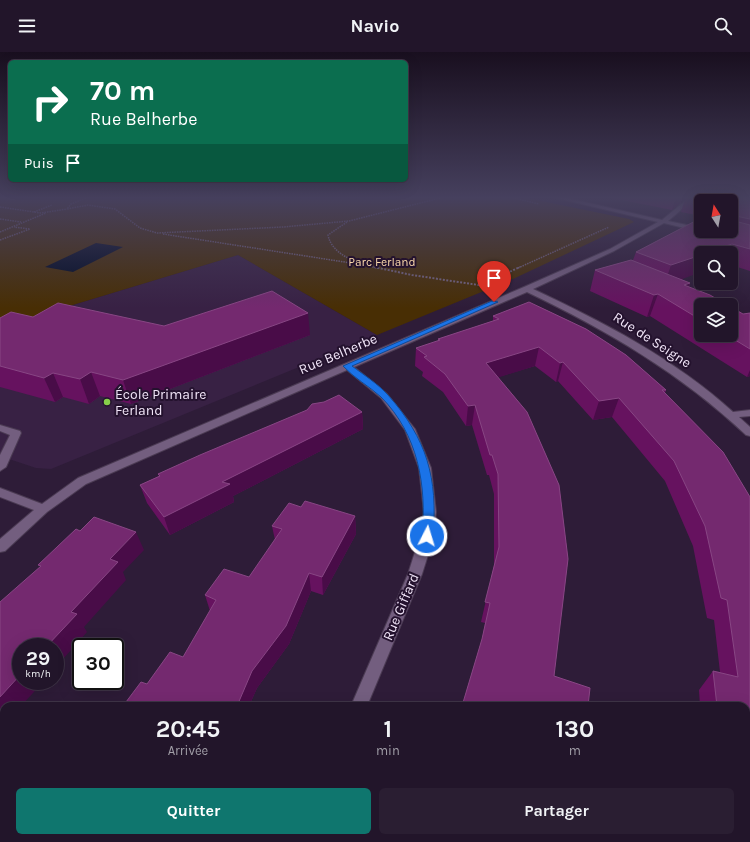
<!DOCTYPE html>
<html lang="fr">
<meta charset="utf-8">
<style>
:root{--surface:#22152a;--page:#2a1e32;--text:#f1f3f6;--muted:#a29fa8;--line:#3f3447;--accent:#0f766e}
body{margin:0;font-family:Karla,sans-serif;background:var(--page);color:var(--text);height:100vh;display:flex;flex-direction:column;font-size:15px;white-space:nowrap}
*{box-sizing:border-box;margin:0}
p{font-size:13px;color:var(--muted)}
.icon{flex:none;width:22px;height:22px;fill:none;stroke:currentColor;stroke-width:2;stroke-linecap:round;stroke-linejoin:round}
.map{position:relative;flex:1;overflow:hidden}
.details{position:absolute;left:0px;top:650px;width:750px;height:140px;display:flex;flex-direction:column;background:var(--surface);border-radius:12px 12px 0 0;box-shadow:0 4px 16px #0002,0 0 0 1px var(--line)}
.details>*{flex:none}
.guide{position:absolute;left:8px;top:8px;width:400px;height:122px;border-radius:6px;box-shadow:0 4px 16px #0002,0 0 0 1px var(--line);background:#0b6e4f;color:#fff;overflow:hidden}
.needle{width:26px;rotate:349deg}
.tools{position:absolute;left:694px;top:142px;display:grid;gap:8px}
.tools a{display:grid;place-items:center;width:44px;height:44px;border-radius:6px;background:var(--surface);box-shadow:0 4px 16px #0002,0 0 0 1px var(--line);font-size:20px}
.speed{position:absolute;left:12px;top:586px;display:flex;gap:8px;font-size:20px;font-weight:700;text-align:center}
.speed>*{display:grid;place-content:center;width:52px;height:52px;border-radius:50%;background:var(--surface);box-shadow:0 4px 16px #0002,0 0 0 1px var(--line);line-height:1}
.speed small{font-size:10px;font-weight:400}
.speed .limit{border:2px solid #111;border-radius:6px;background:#fff;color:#111}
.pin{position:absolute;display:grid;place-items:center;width:34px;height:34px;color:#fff;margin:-41px -17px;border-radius:50% 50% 50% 0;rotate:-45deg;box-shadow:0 0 4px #0007}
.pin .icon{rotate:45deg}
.me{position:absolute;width:44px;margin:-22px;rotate:5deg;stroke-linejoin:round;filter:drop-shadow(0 0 3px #0008)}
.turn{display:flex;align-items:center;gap:14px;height:84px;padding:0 16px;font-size:18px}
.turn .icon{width:52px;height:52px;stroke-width:2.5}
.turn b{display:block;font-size:28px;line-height:34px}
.then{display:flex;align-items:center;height:38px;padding:0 16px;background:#0003;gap:8px;font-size:15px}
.eta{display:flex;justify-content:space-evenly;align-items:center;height:68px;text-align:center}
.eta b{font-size:24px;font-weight:700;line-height:28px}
.action{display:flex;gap:8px;margin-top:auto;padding:8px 16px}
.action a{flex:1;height:46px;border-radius:6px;background:var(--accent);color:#fff;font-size:16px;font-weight:700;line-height:46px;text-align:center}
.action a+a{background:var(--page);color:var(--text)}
header{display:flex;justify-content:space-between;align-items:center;height:52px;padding:0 16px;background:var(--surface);font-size:18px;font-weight:700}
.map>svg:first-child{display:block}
</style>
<header><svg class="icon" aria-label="menu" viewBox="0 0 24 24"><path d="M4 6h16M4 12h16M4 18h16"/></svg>Navio<svg class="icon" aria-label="search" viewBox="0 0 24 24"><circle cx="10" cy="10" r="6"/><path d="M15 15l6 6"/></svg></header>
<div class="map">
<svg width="750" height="790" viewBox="0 0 750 790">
<rect width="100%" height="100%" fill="#2e1c38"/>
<path fill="#382144" d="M238,203L377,283L51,417L36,416L0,404V275Z"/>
<path fill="#482e04" d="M0,145H522L629,167L634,170L513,227L377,283L238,203L0,275Z"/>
<path fill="#000b23" d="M96,191L123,195L73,220L45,215Z"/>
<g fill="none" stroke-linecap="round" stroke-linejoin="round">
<g stroke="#4b3b53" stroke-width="2">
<path id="service" d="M0,373L20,379L21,381L6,415L0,419V403L10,383L0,379Z"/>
</g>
<g stroke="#4b3b53" stroke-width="2">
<g id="minor">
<path d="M552,145H563L662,168L690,145H696L668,169L701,176V179H703L701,180L664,171L614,199L533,237C603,270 675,307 733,360L750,358V364L739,365L750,375V384L746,383C680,321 608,279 527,240L354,315L387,342L415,377L431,416L436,460L434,484L422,522L367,654H351L408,522L420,484L424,460L419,416L405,378L381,346L347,318L86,432L47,460L5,499L0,500V487L34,458L0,445V436L42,452L78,426L524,235L610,197L658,170Z"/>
<path d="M293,786H313L312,790H292Z"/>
</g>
</g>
<g stroke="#74647d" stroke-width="1.5" stroke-dasharray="1.5 1" stroke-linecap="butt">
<path d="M88,145L71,152L67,157L88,153L115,157L140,176L157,181L283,175L349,169L444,145"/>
<path d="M510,145L539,152"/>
<path d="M0,155L41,161L67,157"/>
<path d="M34,160L52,153"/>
<path d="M0,167L21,170"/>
<path d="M347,170L328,183C332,204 360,212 378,216"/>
<path d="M0,180L46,161"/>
<path d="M163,182L364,213"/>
<path d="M0,188L30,177L14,175"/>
<path d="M518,216L609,175"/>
</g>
<g stroke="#74647d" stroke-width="2" stroke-dasharray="2 1.5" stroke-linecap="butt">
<path d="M374,215L412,223L485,234"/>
<path d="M509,225L505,222L520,215"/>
</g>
<use href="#service" fill="#735e7f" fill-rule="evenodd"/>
<use href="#minor" fill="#735e7f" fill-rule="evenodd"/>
</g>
<g fill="#66125f">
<path d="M607,145H750V219L731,213V201H701L681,227L690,231L689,235L701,253V283H731L743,262L750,261V324L747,325L650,264L647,265L590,239L595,218L633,208L636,200L731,179V149H701V164L681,160L685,147L672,158Z"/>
<path d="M529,250L586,277L626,303L666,338L665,341L723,400L750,445V790H678L677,786H746V654H700L699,638L713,619L720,620L714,568L707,566L693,494L665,429L612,365L593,368L558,329L556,330L535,314L498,325L527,360L559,433L568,507L554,624L590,636L588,654H462L482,587L485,571L481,570L494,513V442L489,423H487L472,373L466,374L443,340L422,324L423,320L415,314L416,296L438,289V287L493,269V264Z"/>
<path d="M33,265L164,274L310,283L131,352L100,344L89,352L63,345L55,350L0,335V266Z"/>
<path d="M362,360L363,377L233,444L234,450L170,483L147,451L140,433L159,424L158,422Z"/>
<path d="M301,455L355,464L356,482L323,543L311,539L289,592L257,636L249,654H123L147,632L183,605L210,559L205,543L249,525L275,488L272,474Z"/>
</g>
<g fill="#490c48">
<path d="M676,145H686L685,147L672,158Z"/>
<path d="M732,192L728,201H705Z"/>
<path d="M701,203V220L664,234L671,213Z"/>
<path d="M690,231L682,252L684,233Z"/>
<path d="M658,242L650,264L647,265L654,243Z"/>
<path d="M308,261L310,283L131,352L123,328Z"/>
<path d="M539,295L535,314L484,330L486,311Z"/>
<path d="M563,310L558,329L556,330L560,311Z"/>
<path d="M750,318V324L747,325Z"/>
<path d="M91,320L100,344L89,352L80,327Z"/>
<path d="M53,321L63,345L55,350L44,326Z"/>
<path d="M619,346L612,365L593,368L599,349Z"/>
<path d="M475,353L472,373L466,374L468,354Z"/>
<path d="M362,360L363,377L233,444L234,450L170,483L164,465L222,430Z"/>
<path d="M355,464L356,482L323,543L322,525Z"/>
<path d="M136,480L144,498L123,520L126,528L84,575L87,580L55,616V595H46L110,507Z"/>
<path d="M309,521L311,539L289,592L257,636L249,654H237L252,619Z"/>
<path d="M21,622V629H44L21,654H4V680L0,685V645Z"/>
<path d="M170,786H178L177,788L178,790H168Z"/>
</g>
<g fill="#74296f" stroke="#884684">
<path d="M698,145H750V167L731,163V149H715Z"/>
<path d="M701,166V179H731V168L750,173V197L732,192L705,201H701V203L671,213L636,200Z"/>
<path d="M631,208L690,231L684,233L710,243L727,253H701V268L658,242L654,243L595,218Z"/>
<path d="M272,239L308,261L123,328L91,320L80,327L53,321L44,326L0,314V266L11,260L33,265L58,251L164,274Z"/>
<path d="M529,250L586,277L626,303L666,338H662L723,400L750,445V790H696L695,786H746V654H717L713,619L738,625L727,548L721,546L705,474L674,409L619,346L599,349L563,310L560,311L539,295L486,311L527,360L559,433L568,507L554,624L590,636L588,654H462L482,587L490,551L485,550L499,495L498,422L492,403H490L475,353L468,354L445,322L424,305L427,304L416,296L440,288L438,287L499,267L493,264Z"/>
<path d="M731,255L743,262L750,261V297L727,283H731Z"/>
<path d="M339,343L362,360L222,430L230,432L164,465L140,433L160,424L158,422L200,403L307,358L312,352L324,350Z"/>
<path d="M305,449L355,464L322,525L309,521L286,574L252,619L237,654H123L141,630L147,632L170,600L183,605L216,548L205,543L224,517L249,525L282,477L272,474L289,451L301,455Z"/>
<path d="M94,465L136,480L110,507L118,510L71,560L77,562L46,595H21V622L0,645V550L41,514L38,513L76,477L80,479Z"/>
<path d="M42,786H170L168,790H39Z"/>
<path d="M430,786H531V788L538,790H429Z"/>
</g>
<linearGradient id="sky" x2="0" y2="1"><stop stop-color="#190f1f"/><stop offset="0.57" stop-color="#46405e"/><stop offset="1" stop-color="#46405e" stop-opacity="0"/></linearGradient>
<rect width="750" height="256" fill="url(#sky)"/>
<path fill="#1a73e8" stroke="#114b97" d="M492,249L498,250L352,314C364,323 378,332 388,343C427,387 438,426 433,484L427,488L422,484C427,434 418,382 381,345C369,334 354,326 343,314Z"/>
<circle fill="#87cf4a" stroke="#24122e" stroke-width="1.5" cx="107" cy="350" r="4"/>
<g text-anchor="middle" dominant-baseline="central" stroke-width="4" stroke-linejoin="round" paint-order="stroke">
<g font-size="12" fill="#fcd9ac" stroke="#24122e">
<text x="382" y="210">Parc Ferland</text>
</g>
<g font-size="14" fill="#f1e5f8" stroke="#24122e">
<text transform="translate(652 288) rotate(33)">Rue de Seigne</text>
<text transform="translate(338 302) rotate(-23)">Rue Belherbe</text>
<text transform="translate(401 555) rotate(-67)">Rue Giffard</text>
</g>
<g font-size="14" fill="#f1e5f8" stroke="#24122e" text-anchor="start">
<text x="115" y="342">École Primaire<tspan x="115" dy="16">Ferland</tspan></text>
</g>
</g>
</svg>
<div class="tools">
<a><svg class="needle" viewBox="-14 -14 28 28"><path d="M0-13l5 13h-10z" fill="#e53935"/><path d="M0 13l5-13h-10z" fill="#a29fa8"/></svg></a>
<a><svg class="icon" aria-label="search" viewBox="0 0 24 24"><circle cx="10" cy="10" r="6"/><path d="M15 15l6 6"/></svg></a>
<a><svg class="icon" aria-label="layers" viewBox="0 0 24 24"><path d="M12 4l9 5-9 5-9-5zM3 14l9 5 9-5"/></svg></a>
</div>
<div class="speed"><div>29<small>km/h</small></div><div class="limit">30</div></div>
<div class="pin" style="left:494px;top:250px;background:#d93025"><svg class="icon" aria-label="arrive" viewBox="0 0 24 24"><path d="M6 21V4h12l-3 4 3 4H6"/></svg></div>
<svg class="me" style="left:427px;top:484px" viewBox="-20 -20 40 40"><circle r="17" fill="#1a73e8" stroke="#fff" stroke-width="3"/><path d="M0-11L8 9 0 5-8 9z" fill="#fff"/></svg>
<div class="guide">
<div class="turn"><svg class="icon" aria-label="right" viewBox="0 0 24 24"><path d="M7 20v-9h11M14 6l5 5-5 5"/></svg><div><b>70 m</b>Rue Belherbe</div></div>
<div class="then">Puis<svg class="icon" aria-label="arrive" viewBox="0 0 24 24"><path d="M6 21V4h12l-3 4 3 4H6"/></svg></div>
</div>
<section class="details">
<div class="eta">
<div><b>20:45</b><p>Arrivée</p></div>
<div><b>1</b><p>min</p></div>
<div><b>130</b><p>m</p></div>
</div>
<div class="action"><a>Quitter</a><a>Partager</a></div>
</section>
</div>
